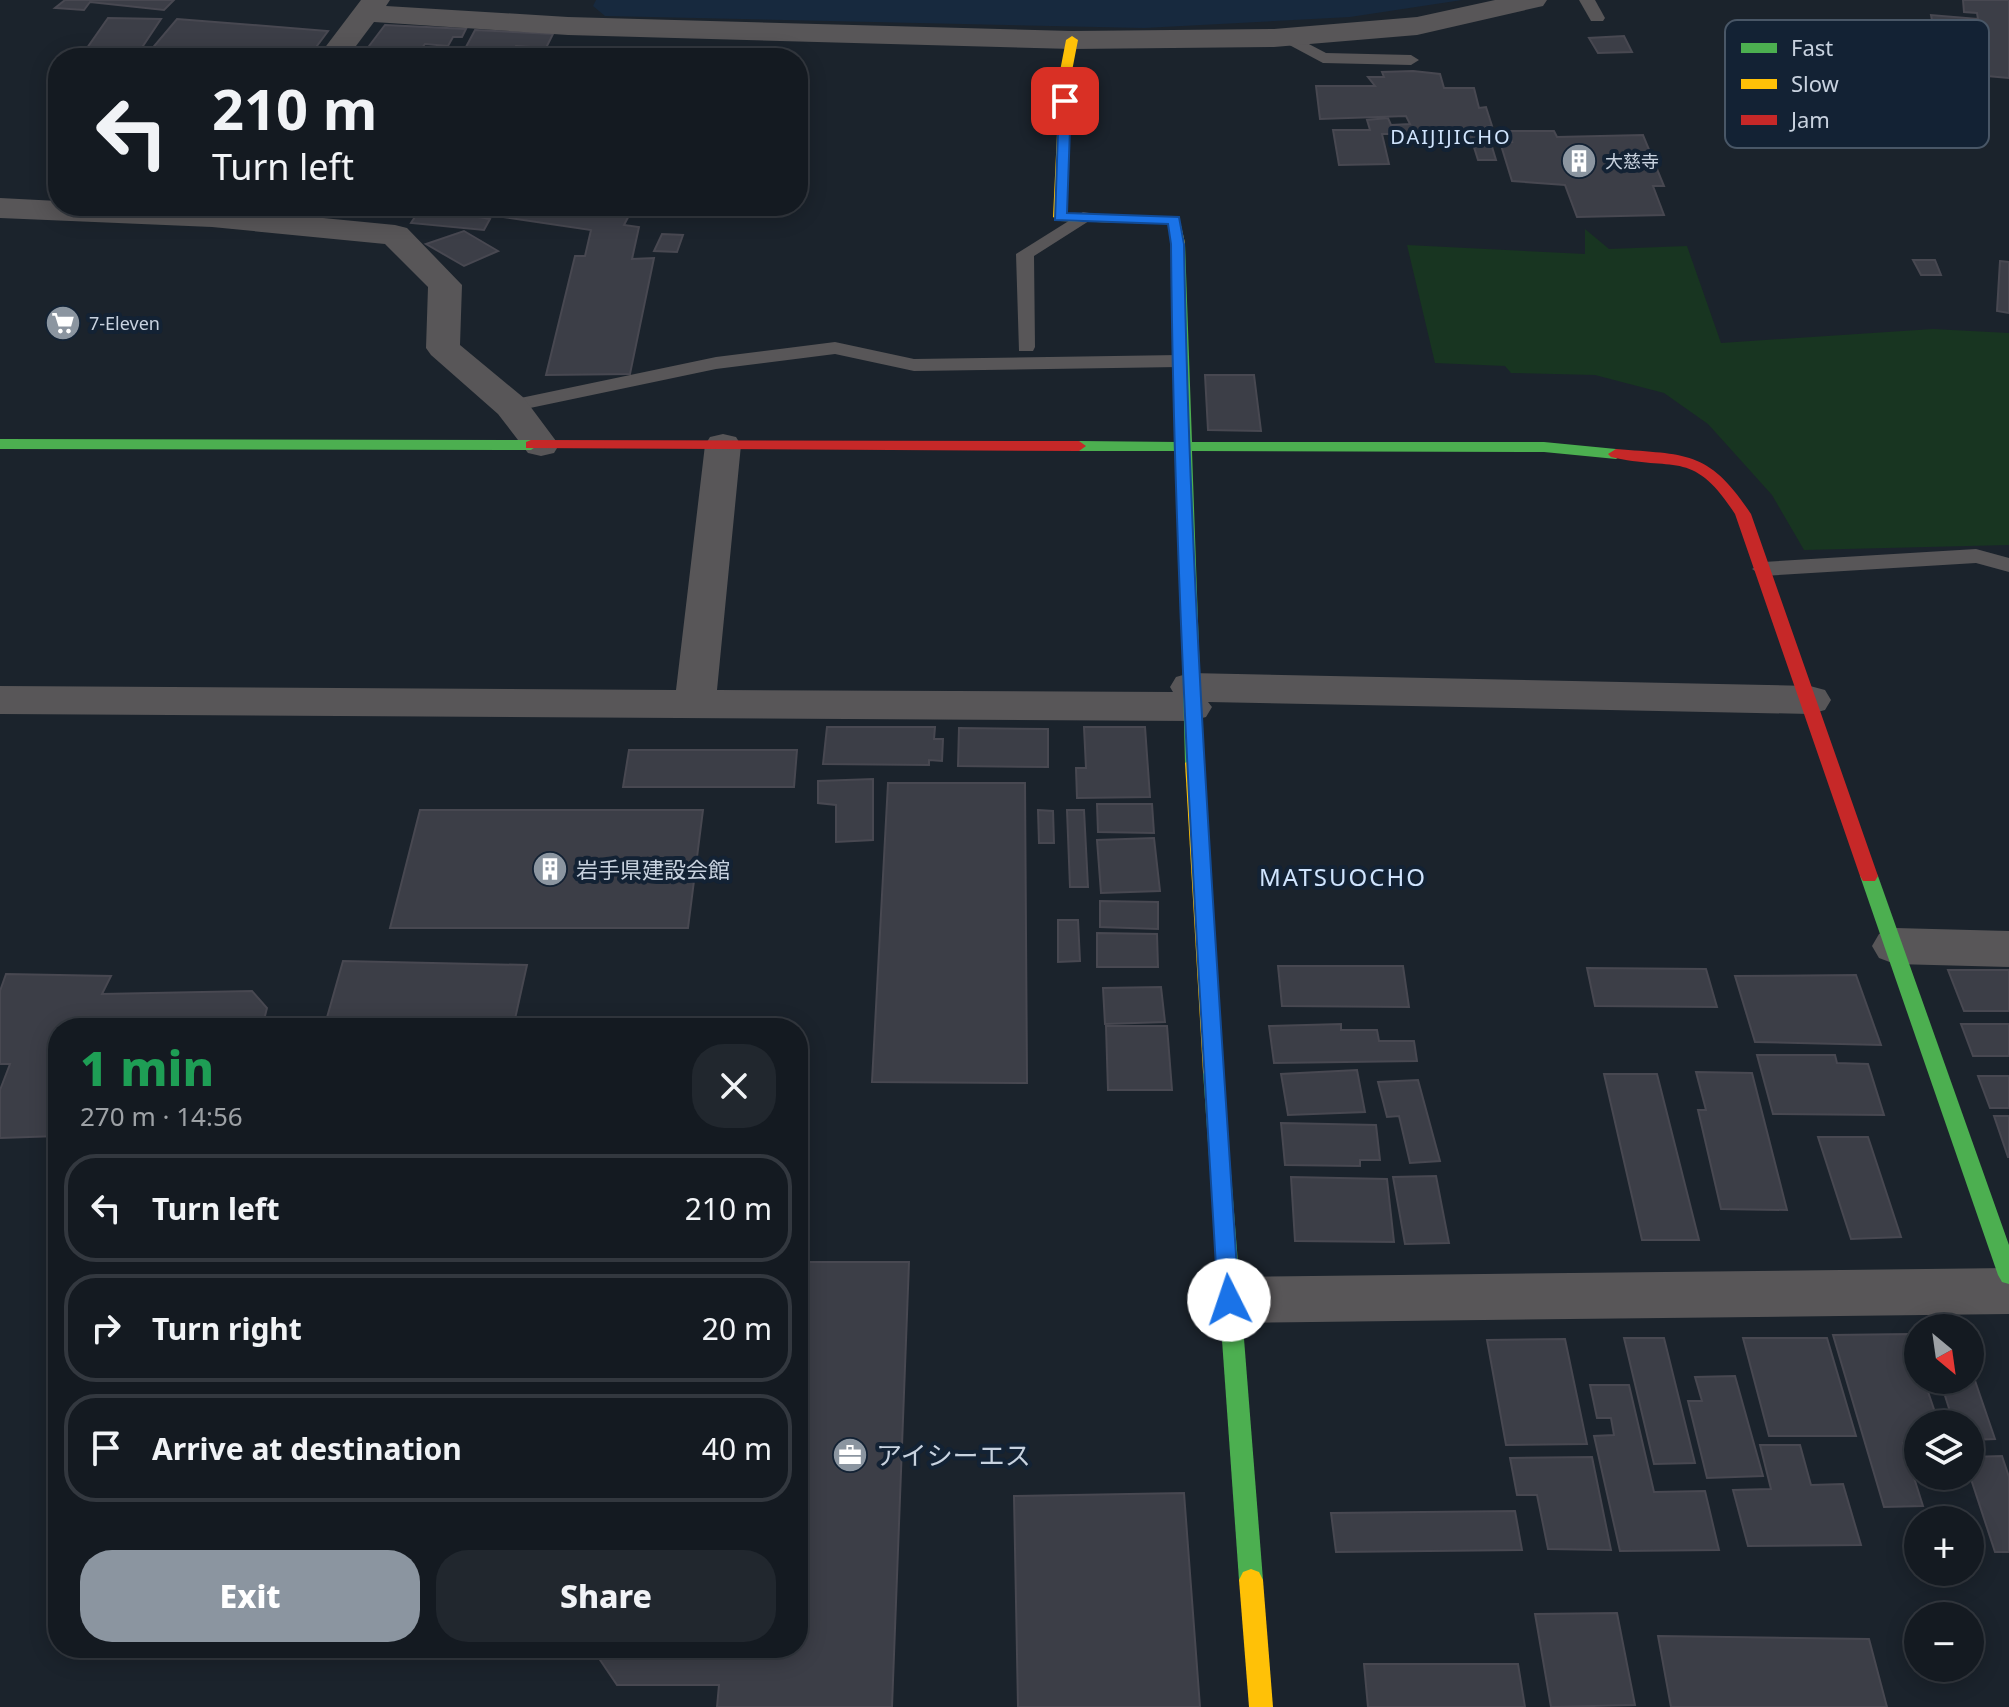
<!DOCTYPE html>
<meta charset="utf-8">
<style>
:root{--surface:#141a21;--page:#21272e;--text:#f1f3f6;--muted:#9da1a5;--line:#33383f;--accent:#8b95a0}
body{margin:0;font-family:"Noto Sans","Noto Sans JP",sans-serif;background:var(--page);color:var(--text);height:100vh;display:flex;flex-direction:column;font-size:30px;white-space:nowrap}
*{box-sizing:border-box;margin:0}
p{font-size:26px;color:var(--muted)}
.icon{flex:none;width:44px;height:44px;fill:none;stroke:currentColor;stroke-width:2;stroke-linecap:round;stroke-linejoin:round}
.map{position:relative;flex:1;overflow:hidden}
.drawer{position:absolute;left:48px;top:1018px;width:760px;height:640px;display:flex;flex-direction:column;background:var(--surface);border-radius:32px;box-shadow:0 4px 20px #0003,0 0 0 2px var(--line)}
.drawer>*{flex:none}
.top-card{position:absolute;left:48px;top:48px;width:760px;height:168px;border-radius:32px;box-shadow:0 4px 20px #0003,0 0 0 2px var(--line);background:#141a21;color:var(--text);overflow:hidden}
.needle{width:52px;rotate:151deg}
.tools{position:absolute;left:1904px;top:1314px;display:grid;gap:16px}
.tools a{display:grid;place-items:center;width:80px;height:80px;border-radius:50%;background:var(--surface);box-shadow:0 4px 20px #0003,0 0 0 2px var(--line);font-size:40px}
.pin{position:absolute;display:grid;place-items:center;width:68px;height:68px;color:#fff;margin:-34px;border-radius:16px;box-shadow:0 4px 12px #0006}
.me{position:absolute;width:88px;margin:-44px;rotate:356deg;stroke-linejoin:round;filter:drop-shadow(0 0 6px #0008)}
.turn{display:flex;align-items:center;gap:28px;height:168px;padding:0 32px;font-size:36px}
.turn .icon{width:104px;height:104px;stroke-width:2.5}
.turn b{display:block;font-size:56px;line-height:68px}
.round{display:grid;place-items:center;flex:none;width:84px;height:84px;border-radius:32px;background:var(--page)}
.overview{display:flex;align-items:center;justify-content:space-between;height:136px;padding:0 32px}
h1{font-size:48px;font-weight:800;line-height:60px;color:#1e9e55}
.cta{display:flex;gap:16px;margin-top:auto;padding:16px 32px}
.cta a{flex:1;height:92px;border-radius:32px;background:var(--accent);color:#fff;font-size:32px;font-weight:800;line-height:92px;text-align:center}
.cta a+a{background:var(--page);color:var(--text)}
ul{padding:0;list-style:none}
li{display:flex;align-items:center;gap:24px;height:108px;margin:0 16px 12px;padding:0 16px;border:4px solid var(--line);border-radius:32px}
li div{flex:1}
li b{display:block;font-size:30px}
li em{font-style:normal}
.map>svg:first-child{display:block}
</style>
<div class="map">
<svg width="2009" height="1707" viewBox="0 0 2009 1707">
<rect width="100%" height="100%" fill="#1b232c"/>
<path fill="#17293e" d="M596,0H1462L1350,17L1144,28L605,16L593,6Z"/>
<path fill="#183521" d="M1585,229L1609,249L1687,246L1721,343L1933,329L2009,333V545L1804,550L1772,495L1708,424L1664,393L1595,375L1511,373L1505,366L1435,363L1407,245L1585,254Z"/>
<g fill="#3c3e47" stroke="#484851" stroke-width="2">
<path d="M65,0H174L164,10L90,2L84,10L55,8Z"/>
<path d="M1963,0H2009V78L1942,72L1931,15L1978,19L1977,13L1964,12Z"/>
<path d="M108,18L161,19L135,58H80Z"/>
<path d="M177,19L328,31L308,58H144Z"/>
<path d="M385,25L466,29L462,37H453L448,46L425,44L418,53L366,50Z"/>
<path d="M475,30L553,34L546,48L516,46L513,51L466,47Z"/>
<path d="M1624,36L1632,52L1598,53L1589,38Z"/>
<path d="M1413,71L1440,74L1444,88H1474L1479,108L1486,107L1492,126L1486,127L1496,160H1478L1473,144H1421L1417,134H1382L1389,164L1339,165L1333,130H1370L1367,120L1388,118L1391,125L1410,124L1406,116L1320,119L1316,86H1375L1368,77H1384L1382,72Z"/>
<path d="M1507,131H1554L1557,137L1643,135L1664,186H1653L1664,215L1577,217L1565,185L1512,181L1500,142H1512Z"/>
<path d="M240,206H319L309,220L235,212Z"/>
<path d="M422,206H479L472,216L490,219L484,230L411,223Z"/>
<path d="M488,206H634L624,225L639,227L632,259L654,258L630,374L546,375L575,256H585L591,230L482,214Z"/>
<path d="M464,231L498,251L464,266L426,244Z"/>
<path d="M662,234L683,235L677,252L654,251Z"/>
<path d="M1913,260H1935L1941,275H1921Z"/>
<path d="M2000,261L2009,262V313L1997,311Z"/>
<path d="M1205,375H1254L1261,431L1208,430Z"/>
<path d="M827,727H935L934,739H943L942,761L929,760V765L823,764Z"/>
<path d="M1084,727H1145L1150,797L1077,798L1076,768H1086Z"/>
<path d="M959,728L1048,729V767L958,766Z"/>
<path d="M629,750H797L794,787H623Z"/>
<path d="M873,779V840L836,842V805L818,803V781Z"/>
<path d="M888,783H1025L1027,1083L872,1082Z"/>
<path d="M1097,804H1152L1154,833L1098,832Z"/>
<path d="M420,810H703L688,928H390Z"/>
<path d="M1038,810L1053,811L1054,843H1039Z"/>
<path d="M1067,810H1084L1088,887H1070Z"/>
<path d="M1154,838L1160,891L1101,893L1097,840Z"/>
<path d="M1100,901L1158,902V929L1100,927Z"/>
<path d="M1058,920H1078L1080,961L1058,962Z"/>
<path d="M1097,933L1157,934L1158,967H1097Z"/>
<path d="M343,961L527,965L513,1028H324Z"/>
<path d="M1278,966H1403L1409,1007L1282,1006Z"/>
<path d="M1587,968L1706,969L1717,1007L1595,1006Z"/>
<path d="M1948,970H2009V1011H1964Z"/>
<path d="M6,974L111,976L102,994L252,991L267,1008L262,1028H58V1136L0,1138V1090L10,1064H0V991Z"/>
<path d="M1856,975L1881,1045L1755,1042L1735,976Z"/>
<path d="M1161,987L1165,1022L1105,1024L1103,988Z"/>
<path d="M1341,1024V1030H1377L1379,1041H1414L1417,1061L1274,1063L1269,1026Z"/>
<path d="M1961,1024H2009V1056H1973Z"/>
<path d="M1106,1026H1167L1172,1090H1108Z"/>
<path d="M1757,1055H1835L1837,1063L1868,1064L1884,1115L1773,1114Z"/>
<path d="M1357,1070L1365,1112L1288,1115L1281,1074Z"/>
<path d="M1696,1072L1752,1073L1787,1210L1721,1209L1698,1110H1706Z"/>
<path d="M1604,1074H1657L1699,1240H1642Z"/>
<path d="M1978,1076H2009V1108H1990Z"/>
<path d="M1418,1080L1440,1161L1410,1163L1399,1116L1387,1117L1378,1082Z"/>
<path d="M1994,1116H2009V1157H2008Z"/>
<path d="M1281,1123L1376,1125L1380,1160H1360V1166L1285,1165Z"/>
<path d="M1818,1137H1868L1901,1237L1851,1239Z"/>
<path d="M1436,1176L1449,1243L1405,1244L1393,1177Z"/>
<path d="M1291,1177L1387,1179L1394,1242L1295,1241Z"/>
<path d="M798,1262H909L892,1707H717L719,1685H617L592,1648H798Z"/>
<path d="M1909,1334L1918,1360V1380H1924L1939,1424H1918V1443H1903L1923,1506L1884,1507L1833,1335Z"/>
<path d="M1624,1338H1664L1695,1463L1654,1464Z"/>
<path d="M1743,1338H1827L1856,1436H1769Z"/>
<path d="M1565,1339L1587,1444L1506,1445L1487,1340Z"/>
<path d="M1970,1366L1995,1439L1970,1440V1424H1954L1940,1380H1970Z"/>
<path d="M1735,1376L1763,1476L1707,1478L1688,1401H1702L1695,1377Z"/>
<path d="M1590,1385H1629L1654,1492L1705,1491L1719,1550L1620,1551L1594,1436L1614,1435L1611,1418H1597Z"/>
<path d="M1760,1445H1800L1811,1485L1843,1484L1861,1545L1748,1546L1733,1490L1771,1489Z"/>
<path d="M2002,1456L2009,1477V1552H1995L1970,1476V1457Z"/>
<path d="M1592,1457L1611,1550L1548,1549L1537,1495H1517L1510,1458Z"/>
<path d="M1184,1493L1200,1707H1018L1014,1496Z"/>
<path d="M1515,1511L1522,1550L1336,1552L1331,1513Z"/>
<path d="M1617,1613L1635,1705L1551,1707L1535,1614Z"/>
<path d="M1658,1636L1869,1639L1887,1707H1671Z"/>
<path d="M1364,1664H1518L1525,1707H1368Z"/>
</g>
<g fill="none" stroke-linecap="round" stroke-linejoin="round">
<g fill="#585658" fill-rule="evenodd">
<path d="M1579,0H1595L1605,18L1603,21H1591Z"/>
<path d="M1286,32L1326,53L1411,55L1419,60L1411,65L1323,63L1280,40L1278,37Z"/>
<path d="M1083,212L1089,213V221L1034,256L1035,347L1033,351H1019L1016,254Z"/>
<path d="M835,342L914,359L1179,355L1189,361L1179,367L914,371L835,354L716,369L511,412L501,406L511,400L716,357Z"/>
<path d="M1976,549L2009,558V572L1976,563L1763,576L1752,569L1763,562Z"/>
</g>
<g fill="#585658" fill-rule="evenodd">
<path d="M361,0H390L386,6L568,17L1072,31L1274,29L1417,17L1495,0H1547L1543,6L1417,35L1274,47L1072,49L568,35L374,22L347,58H317Z"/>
<path d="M0,198L58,201V206L212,207L395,225L407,228L462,285L460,345L524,398L559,445L554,453L541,456L528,453L498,414L431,355L426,348L428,287L385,244L212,227L0,218Z"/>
<path d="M723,434L736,437L741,445L717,690L1173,692L1170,687L1176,677L1190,673L1810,686L1825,690L1831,700L1825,710L1810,714L1208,702L1212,707L1206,717L1191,721L0,714V686L676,690L705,445L710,437Z"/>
<path d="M1895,928L2009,931V967L1895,964L1879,958L1872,946L1879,934Z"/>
<path d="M2009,1268V1314L1229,1323L1211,1316L1203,1300L1211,1284L1229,1277Z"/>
</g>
<g fill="#4caf50" fill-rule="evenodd">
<path d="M1178,239L1185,243L1192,442H1544L1616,449L1624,454L1616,459L1544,452L1192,451L1203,763L1194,769L1185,763L1177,451H1079L1072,446L1079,441L1177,442L1171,243Z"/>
<path d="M0,439L531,440L538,445L531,450L0,449Z"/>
<path d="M1869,869L1875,871L1878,876L2009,1245V1284L2002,1282L1998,1275L1860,876L1863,871Z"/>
<path d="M1213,1064L1220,1066L1223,1072L1263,1580L1259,1588L1251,1591L1243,1588L1239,1580L1203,1072L1206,1066Z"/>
</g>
<g fill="#ffc107" fill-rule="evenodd">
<path d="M1072,36L1078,40L1072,71L1067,213L1179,217L1185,243L1183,246L1178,247L1171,243L1168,224L1060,221L1053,217L1060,71L1066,40Z"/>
<path d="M1194,757L1203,763L1223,1072L1220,1078L1213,1080L1206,1078L1203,1072L1185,763Z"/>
<path d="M1251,1569L1259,1572L1263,1580L1273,1707H1249L1239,1580L1243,1572Z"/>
</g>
<g fill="#c62828" fill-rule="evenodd">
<path d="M531,440L1079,441L1086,446L1079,451L526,448V442Z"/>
<path d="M1616,449C1687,455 1709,450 1751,514L1878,876L1875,881H1863L1860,876L1735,514C1693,448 1674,472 1611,457L1608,454Z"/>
</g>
</g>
<path fill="#1a73e8" stroke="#114b97" stroke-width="2" d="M1065,97L1071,101L1067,213L1179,217L1184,244C1190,597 1216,948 1239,1300L1236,1307L1229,1310L1221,1307L1218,1300C1197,948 1174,597 1171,244L1168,224L1055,220L1059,101Z"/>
<defs>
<g id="building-disc" transform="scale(1.8)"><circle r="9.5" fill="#8b95a0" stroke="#132234"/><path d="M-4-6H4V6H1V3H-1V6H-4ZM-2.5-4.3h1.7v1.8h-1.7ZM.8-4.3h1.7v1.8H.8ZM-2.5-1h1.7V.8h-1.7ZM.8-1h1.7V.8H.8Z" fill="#fff"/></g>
<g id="supermarket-disc" transform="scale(1.8)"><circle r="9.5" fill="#8b95a0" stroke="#132234"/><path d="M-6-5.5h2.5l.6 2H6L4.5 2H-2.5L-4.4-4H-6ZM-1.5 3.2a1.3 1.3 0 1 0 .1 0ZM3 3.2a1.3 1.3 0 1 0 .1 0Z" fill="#fff"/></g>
<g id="office-disc" transform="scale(1.8)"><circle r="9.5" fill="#8b95a0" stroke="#132234"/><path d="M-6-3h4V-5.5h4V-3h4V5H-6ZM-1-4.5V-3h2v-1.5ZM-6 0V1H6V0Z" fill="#fff"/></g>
</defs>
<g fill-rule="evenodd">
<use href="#building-disc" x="1579" y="161"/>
<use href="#supermarket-disc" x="63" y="323"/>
<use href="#building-disc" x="550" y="869"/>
<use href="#office-disc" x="850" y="1455"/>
</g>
<g text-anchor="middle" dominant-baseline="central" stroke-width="8" stroke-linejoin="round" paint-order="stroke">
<g font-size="18" fill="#c8d2df" stroke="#132234" text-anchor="start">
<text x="1605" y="161">大慈寺</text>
<text x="89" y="323">7-Eleven</text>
</g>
<g font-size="20" letter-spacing="2" fill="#d0e4fd" stroke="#132234">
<text x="1451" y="136">DAIJIJICHO</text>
</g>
<g font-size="22" fill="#c8d2df" stroke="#132234" text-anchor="start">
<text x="576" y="869">岩手県建設会館</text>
</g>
<g font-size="24" letter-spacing="2" fill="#d0e4fd" stroke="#132234">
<text x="1343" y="876">MATSUOCHO</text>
</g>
<g font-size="26" fill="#c8d2df" stroke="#132234" text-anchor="start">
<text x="876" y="1455">アイシーエス</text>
</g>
</g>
<rect x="1725" y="20" width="264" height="128" rx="12" fill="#132234" stroke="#495767" stroke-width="2"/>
<rect x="1741" y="43" width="36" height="10" fill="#4caf50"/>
<rect x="1741" y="79" width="36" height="10" fill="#ffc107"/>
<rect x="1741" y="115" width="36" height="10" fill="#c62828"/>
<g font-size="22" fill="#c8d2df">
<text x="1791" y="56">Fast</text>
<text x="1791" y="92">Slow</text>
<text x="1791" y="128">Jam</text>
</g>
</svg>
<div class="tools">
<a><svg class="needle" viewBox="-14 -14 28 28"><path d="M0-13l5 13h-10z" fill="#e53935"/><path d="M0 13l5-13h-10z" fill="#9da1a5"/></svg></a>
<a><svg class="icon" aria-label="layers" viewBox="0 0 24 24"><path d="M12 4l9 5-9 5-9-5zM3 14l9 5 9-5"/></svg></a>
<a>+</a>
<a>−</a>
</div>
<div class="pin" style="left:1065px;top:101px;background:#d93025"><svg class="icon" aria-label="arrive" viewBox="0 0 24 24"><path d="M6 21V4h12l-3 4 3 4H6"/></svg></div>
<svg class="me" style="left:1229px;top:1300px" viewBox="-20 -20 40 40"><circle r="19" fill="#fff"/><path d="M0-13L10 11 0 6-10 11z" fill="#1a73e8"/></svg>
<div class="top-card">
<div class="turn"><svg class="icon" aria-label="left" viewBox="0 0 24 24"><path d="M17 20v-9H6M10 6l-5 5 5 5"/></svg><div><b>210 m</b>Turn left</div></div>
</div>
<section class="drawer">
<div class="overview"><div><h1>1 min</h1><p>270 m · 14:56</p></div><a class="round"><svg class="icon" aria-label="close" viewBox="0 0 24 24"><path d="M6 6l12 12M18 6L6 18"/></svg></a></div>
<ul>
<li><svg class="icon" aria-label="left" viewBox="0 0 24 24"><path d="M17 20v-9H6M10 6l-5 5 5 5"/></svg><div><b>Turn left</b></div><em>210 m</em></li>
<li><svg class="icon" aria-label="right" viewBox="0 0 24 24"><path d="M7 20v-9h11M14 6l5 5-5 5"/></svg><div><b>Turn right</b></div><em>20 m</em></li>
<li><svg class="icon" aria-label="arrive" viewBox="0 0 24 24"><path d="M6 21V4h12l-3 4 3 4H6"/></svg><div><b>Arrive at destination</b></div><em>40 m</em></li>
</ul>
<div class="cta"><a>Exit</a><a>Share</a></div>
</section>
</div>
